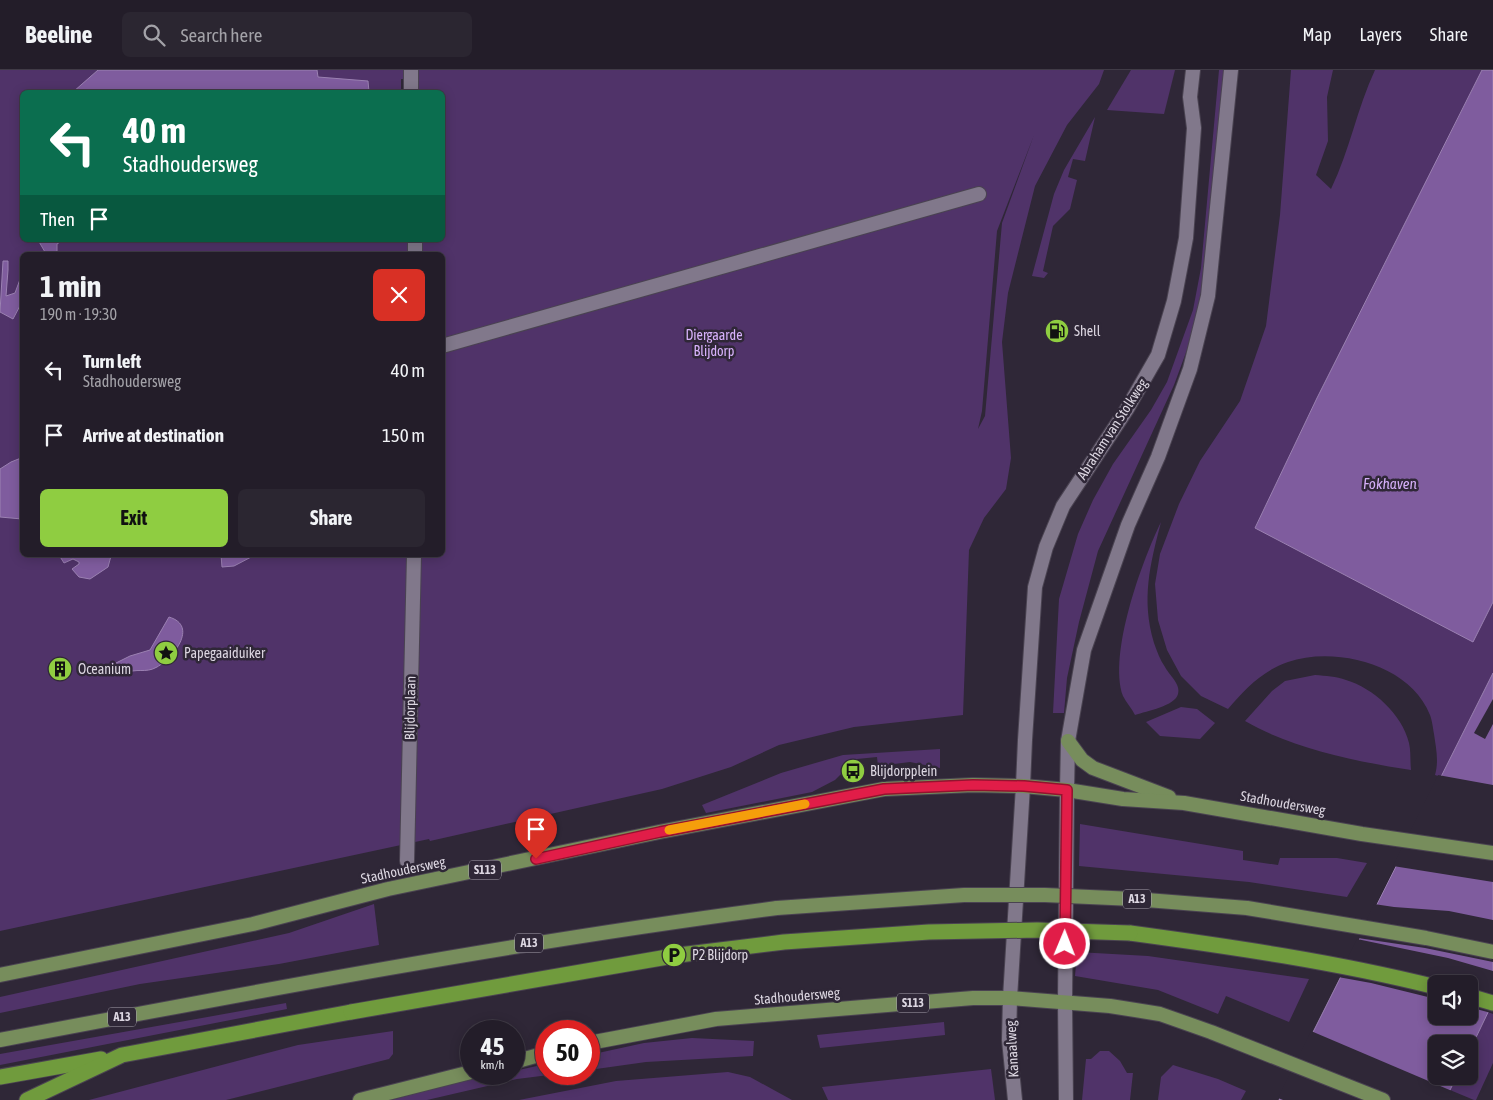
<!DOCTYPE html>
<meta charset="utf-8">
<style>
:root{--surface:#231d29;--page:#2b2631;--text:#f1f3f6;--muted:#a3a2a8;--line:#403b46;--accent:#8fcd41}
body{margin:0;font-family:"Asap Condensed",sans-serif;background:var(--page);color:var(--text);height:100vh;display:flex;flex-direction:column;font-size:19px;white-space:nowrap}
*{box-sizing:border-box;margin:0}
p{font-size:16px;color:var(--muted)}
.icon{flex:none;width:28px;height:28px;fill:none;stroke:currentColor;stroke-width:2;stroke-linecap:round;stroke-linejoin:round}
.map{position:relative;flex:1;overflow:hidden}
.sheet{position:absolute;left:20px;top:182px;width:425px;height:305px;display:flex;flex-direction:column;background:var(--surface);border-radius:8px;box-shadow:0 2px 12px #0003,0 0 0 1px var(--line)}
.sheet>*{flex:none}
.guide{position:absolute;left:20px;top:20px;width:425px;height:152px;border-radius:8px;box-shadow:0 2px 12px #0003,0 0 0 1px var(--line);background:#0b6e4f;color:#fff;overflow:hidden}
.buttons{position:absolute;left:1428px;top:905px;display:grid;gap:10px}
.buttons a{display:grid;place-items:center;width:50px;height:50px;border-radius:8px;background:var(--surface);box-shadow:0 2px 12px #0003,0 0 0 1px var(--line);font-size:25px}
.speed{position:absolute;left:460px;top:950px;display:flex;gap:10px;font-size:25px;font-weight:700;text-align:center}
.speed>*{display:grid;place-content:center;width:65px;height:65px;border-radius:50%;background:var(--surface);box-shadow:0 2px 12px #0003,0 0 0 1px var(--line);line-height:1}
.speed small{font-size:12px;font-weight:400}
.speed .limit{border:8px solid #d22;background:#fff;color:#111}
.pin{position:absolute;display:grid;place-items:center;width:42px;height:42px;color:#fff;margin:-51px -21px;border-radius:50% 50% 50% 0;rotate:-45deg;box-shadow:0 0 5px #0007}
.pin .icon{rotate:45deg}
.me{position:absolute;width:55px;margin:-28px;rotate:1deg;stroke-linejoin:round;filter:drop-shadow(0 0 4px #0008)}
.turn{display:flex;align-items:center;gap:18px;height:105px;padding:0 20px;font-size:22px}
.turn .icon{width:65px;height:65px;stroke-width:2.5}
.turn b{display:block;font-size:35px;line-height:42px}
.then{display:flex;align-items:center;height:48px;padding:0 20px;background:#0003;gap:10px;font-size:19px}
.round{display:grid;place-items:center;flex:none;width:52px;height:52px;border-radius:8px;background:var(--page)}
.summary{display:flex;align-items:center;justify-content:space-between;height:85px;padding:0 20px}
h1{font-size:30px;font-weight:700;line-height:38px}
.primary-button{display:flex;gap:10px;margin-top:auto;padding:10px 20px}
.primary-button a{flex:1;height:58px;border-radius:8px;background:var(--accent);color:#111;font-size:20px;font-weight:700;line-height:58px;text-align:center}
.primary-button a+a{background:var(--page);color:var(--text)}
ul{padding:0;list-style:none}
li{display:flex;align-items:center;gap:15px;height:65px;padding:0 20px}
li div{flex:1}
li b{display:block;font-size:19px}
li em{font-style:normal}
header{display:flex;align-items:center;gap:30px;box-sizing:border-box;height:70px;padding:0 25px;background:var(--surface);border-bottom:1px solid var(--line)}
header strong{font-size:24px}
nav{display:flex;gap:28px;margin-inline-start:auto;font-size:18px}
.search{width:350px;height:45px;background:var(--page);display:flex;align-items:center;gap:12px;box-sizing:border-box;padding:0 18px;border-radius:8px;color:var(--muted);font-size:19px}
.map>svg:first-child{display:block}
</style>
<header>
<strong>Beeline</strong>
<div class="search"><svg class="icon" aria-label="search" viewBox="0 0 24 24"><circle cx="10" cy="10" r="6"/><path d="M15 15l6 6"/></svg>Search here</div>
<nav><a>Map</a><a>Layers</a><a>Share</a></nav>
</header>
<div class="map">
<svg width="1493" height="1030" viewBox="0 0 1493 1030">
<rect width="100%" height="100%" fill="#2f2737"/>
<g fill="#503369" fill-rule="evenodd">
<path d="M0,0H98L92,5L100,22H22V170H442V22H405V9H401V22H369L368,12L314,15V0H1104L1099,14L1067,55L1035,116L1008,223L1002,272L1011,388L1006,419L984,448L969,480L963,645L854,657L779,675L731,697L662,719L430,771L429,769L0,861ZM1034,65L1002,153L985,346L978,359L982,341L997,161ZM22,185H442V485H22Z"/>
<path d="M1131,0H1175L1164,44L1107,40Z"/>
<path d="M1219,0H1225L1209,188L1195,258L1174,315L1098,481L1079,552L1067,608L1064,643H1053L1059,529L1078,464L1093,430L1113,394L1151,340L1167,312L1193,240L1201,198Z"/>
<path d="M1291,0H1333L1327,27L1328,71L1316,105L1331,119C1350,80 1357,38 1375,0H1482L1317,328L1255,458L1473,571L1493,532V603L1441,707L1435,705C1439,691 1436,678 1434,664C1433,658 1432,650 1430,645C1410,594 1335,576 1288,592C1262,601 1245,619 1228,639L1201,626L1181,606L1167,580L1158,550L1155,514L1160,484L1179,434L1200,391L1240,331L1266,256L1280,145Z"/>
<path d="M1095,47L1085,91L1073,89L1068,107L1077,110L1070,139L1053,156L1043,201L1048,203L1044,208L1032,206L1054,124L1064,100Z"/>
<path d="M1161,452C1150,495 1141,529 1154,573C1157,581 1160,590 1165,597C1169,605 1181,614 1178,624C1175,636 1147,641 1135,645C1132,639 1126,632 1123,626C1108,584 1142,491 1161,452Z"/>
<path d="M1315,605C1326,606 1336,606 1346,610C1373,618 1402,644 1409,673C1411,681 1410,691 1411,700C1358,692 1291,678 1245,651L1272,621L1285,611Z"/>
<path d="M1181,637L1197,639L1215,653L1200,669L1160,666L1146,652Z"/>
<path d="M940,679V698L910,692L878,696L877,687L857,689V699L844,701L835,710L812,722L706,743L702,735L781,703L843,685Z"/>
<path d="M1080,754L1243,781V790L1278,795L1280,788H1337L1367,793L1347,827L1249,812L1079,796Z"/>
<path d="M374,834L379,875L279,894L140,914L0,943V927L289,863Z"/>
<path d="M1077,882L1148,886L1309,909L1289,952L1226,926L1218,944L1158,920L1075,906Z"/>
<path d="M286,933L287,939L0,995V984Z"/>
<path d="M1488,942L1493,944V993L1476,1030H1474L1450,1020L1457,1006H1469V982Z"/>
<path d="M944,952L945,965L820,978L817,965Z"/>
<path d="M393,961V984L389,989L226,1030H89L298,975Z"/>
<path d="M692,968L754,971L753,986L646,992L589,1000V985L644,973Z"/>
<path d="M1100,981H1109L1120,991L1127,1003H1133L1130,1030H1082L1086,989H1091Z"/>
<path d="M546,994V1004H557L517,1009L427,1030H391C428,1021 476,1004 514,1004V1001Z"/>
<path d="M1173,995L1218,1009L1246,1021L1241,1030H1158L1161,1007Z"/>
<path d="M991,999L995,1030H828L822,1017Z"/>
<path d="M728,1002L750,1007L792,1030H519L616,1011Z"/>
</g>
<g fill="#7f5c9e" stroke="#9b81b2" fill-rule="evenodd">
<path d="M98,0H317L318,7L368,11L369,22H73Z"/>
<path d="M1482,0H1493V532L1473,572L1255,458L1317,328Z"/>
<path d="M38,170H63L57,174V185H43L45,182Z"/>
<path d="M3,191H8V200L6,226L15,223L22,204V232L13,249L0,242Z"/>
<path d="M21,388L22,389V449L0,447V399L11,392Z"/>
<path d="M59,485H111V486L108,497L90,509L79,507L72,499L79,494V492L73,489L64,493Z"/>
<path d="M221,485H255L234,496L222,497Z"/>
<path d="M169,547C199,556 173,588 157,597C145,604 137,597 124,604L116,593L130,586L150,580Z"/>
<path d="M1493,603V932L1469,982V974H1436V1006H1457L1445,1030H1279ZM1436,914H1469V946H1436Z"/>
</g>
<g fill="#2f2737">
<path d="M1493,629V654L1485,669L1474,663Z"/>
<path d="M1438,705L1493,715V812L1393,796Z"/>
<path d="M1374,834L1394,837L1449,841L1493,850V892L1425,878L1358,868Z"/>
<path d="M1357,869L1448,888L1493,901V938L1491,943L1469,937V914H1436V929L1371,913L1338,907Z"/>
<path d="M1311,961L1452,1021L1448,1030H1283L1278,1028Z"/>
</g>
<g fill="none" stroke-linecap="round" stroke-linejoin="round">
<g stroke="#4a4351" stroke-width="16">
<g id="pedestrian">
<path d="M411,0V22"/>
<path d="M415,170V185"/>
<path d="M442,276L979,124"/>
<path d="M407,791L414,485"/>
</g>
</g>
<g stroke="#4a4351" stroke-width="16">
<g id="tertiary">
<path d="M1023,716L1025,670L1035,517L1046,477L1063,436L1127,339L1158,285L1174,231L1186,168L1194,58L1190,27L1193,0"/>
<path d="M1067,720L1068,671L1084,580L1128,455L1158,387L1190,299L1208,226L1231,0"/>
</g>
</g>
<g stroke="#4a4351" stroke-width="16">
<g id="secondary">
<path d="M1015,1030L1009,970L1010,928L1023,716"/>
<path d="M1066,1030L1065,932L1067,720"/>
</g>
</g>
<g stroke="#4a4351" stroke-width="16">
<g id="primary">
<path d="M1068,671L1082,690L1093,698L1169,727"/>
<path d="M0,905L253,854L388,819L659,762L884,719L973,715L1023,716L1067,720L1123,729L1184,733L1362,764L1493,783"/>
<path d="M0,970C258,921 516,872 777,838"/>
<path d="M589,973L716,949L973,928H1010L1110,936L1160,944L1211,962L1383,1030"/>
<path d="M514,992L546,983"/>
<path d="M360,1030L471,1002"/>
</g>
</g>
<g stroke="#4a4351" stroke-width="17">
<g id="motorway">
<path d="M1130,863C1233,877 1336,892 1436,917"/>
<path d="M1469,926L1493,933"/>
<path d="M0,1007L101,989"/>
<path d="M27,1030L122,985L351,942"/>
</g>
</g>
<use href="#pedestrian" stroke="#81788b" stroke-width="14"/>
<use href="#tertiary" stroke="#81788b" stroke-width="14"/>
<use href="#secondary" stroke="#81788b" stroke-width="14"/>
<use href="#primary" stroke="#778d5c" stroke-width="14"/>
<use href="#motorway" stroke="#709b3d" stroke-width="15"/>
<g stroke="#4a4351" stroke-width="16" stroke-linecap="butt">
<path id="primary-bridge" d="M777,838L964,825H1045L1134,829L1247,838L1426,868L1493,882"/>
</g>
<g stroke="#4a4351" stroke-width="17" stroke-linecap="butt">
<path id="motorway-bridge" d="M351,942L679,885L784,872L929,862L1037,860L1130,863"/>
</g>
<use href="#primary-bridge" stroke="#778d5c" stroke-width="14"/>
<use href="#motorway-bridge" stroke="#709b3d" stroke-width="15"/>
</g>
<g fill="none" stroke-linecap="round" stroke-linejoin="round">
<g stroke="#92132f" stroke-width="12">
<path id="route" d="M536,789L660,762L884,719L973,715L1024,716L1067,720L1065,874"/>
</g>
<use href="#route" stroke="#e11d48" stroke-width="9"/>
<path stroke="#f59e0b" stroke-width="9" d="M669,760L805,734"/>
</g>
<defs>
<g id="fuel-disc" transform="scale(1.25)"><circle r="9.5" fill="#8fcd41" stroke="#2f2737"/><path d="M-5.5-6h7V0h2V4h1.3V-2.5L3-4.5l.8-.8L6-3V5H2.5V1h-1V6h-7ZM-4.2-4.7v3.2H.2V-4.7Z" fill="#111"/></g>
<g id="sight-disc" transform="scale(1.25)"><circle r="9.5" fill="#8fcd41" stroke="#2f2737"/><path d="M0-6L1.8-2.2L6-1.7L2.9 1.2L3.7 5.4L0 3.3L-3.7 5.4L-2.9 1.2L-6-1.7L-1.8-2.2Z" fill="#111"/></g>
<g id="building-disc" transform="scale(1.25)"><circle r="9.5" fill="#8fcd41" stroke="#2f2737"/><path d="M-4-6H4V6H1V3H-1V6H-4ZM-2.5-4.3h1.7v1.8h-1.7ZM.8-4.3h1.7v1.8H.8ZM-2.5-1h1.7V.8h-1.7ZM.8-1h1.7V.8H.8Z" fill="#111"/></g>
<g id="bus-disc" transform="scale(1.25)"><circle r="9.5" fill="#8fcd41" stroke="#2f2737"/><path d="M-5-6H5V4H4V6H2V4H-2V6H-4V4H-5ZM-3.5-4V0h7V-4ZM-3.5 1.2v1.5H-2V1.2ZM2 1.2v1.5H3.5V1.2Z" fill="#111"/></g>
<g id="parking-disc" transform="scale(1.25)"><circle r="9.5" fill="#8fcd41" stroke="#2f2737"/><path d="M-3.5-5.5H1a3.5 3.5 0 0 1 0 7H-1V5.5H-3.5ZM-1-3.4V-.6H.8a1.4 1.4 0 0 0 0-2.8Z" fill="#111"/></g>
</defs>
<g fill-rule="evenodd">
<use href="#fuel-disc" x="1057" y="261"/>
<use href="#sight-disc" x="166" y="583"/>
<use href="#building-disc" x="60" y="599"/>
<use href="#bus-disc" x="853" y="701"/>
<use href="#parking-disc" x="674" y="885"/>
</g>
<g text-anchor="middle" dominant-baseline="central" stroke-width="5" stroke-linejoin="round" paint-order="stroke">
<g fill="#2f2737" stroke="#a8a2ae" stroke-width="1">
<rect x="469" y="790.5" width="32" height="19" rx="4"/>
<rect x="1123" y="819.5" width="28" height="19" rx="4"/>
<rect x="515" y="863.5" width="28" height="19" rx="4"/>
<rect x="897" y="923.5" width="32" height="19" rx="4"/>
<rect x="108" y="937.5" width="28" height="19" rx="4"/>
</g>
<g font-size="12" font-weight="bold" fill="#dcd6e1">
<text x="485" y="800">S113</text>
<text x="1137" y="829">A13</text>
<text x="529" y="873">A13</text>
<text x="913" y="933">S113</text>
<text x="122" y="947">A13</text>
</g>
<g font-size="14" fill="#dcd6e1" stroke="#2f2737" text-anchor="start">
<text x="1074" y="261">Shell</text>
<text x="184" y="583">Papegaaiduiker</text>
<text x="78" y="599">Oceanium</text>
<text x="870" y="701">Blijdorpplein</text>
<text x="692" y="885">P2 Blijdorp</text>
</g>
<g font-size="14" fill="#d8b2fc" stroke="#2f2737">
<text x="714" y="265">Diergaarde<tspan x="714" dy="16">Blijdorp</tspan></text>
</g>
<g font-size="14" fill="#dcd6e1" stroke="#2f2737">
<text transform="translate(1112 359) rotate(-57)">Abraham van Stolkweg</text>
<text transform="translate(410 638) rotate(-89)">Blijdorplaan</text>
<text transform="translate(1283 733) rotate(10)">Stadhoudersweg</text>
<text transform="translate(403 800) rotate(-12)">Stadhoudersweg</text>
<text transform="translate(797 926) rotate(-5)">Stadhoudersweg</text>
<text transform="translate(1012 979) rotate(-93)">Kanaalweg</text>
</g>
<g font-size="15" font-style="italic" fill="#d5aff8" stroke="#2f2737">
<text x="1390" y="413">Fokhaven</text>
</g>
</g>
</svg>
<div class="buttons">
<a><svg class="icon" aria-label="sound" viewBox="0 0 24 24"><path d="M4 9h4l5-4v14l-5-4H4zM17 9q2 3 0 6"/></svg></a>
<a><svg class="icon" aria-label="layers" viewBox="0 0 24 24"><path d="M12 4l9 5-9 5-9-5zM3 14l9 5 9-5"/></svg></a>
</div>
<div class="speed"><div>45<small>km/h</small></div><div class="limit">50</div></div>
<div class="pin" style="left:536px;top:789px;background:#d93025"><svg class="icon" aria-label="arrive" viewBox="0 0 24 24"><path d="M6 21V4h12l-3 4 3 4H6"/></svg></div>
<svg class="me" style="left:1065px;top:874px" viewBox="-20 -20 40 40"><circle r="17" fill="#e11d48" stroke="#fff" stroke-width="3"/><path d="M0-11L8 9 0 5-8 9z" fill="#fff"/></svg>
<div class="guide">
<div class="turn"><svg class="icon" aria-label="left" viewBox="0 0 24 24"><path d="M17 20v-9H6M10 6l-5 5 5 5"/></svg><div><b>40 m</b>Stadhoudersweg</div></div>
<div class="then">Then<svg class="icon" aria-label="arrive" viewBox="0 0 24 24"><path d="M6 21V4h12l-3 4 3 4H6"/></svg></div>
</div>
<section class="sheet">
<div class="summary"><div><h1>1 min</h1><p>190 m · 19:30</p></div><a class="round" style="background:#d93025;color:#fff"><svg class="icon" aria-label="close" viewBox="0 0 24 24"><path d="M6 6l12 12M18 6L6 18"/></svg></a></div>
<ul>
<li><svg class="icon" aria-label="left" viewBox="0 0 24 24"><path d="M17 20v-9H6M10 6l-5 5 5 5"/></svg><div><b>Turn left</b><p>Stadhoudersweg</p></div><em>40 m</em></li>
<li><svg class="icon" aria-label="arrive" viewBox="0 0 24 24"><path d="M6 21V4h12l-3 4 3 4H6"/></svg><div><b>Arrive at destination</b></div><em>150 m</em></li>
</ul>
<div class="primary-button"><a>Exit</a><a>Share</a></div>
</section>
</div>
